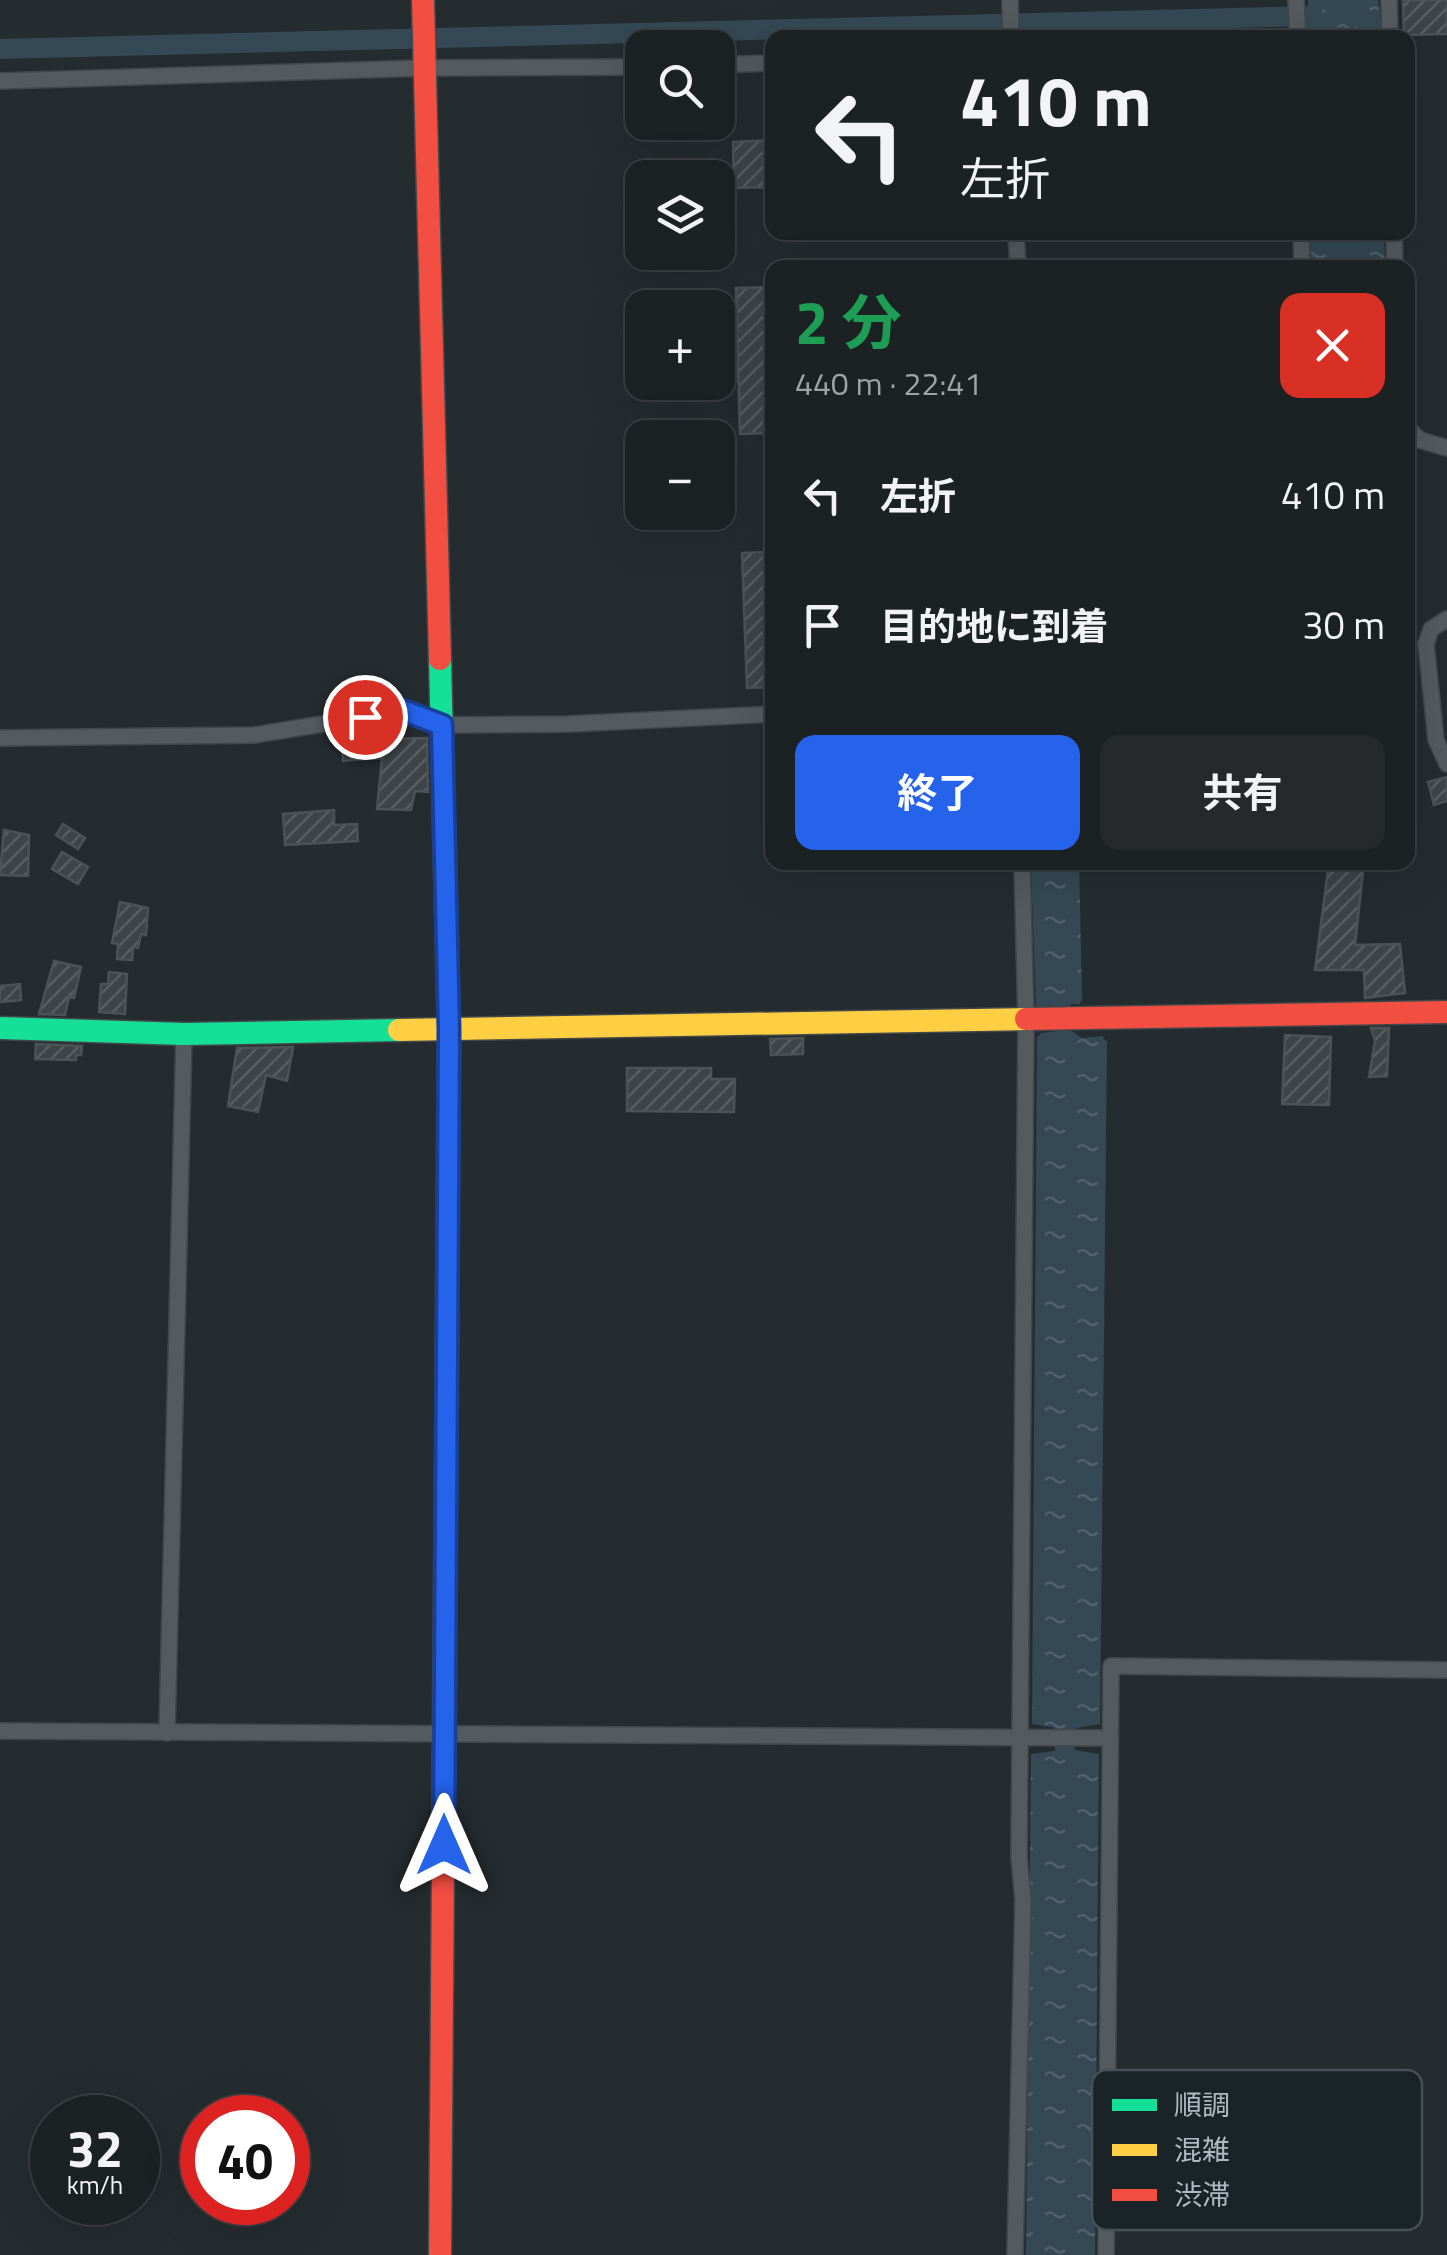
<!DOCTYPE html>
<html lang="ja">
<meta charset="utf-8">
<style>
:root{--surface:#1c2123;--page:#25292b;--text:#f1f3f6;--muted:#a0a3a6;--line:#3a3e41;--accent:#2563eb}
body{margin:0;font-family:"Titillium Web","Noto Sans JP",sans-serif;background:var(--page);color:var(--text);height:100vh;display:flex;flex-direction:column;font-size:38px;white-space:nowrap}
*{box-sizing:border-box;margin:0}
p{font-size:32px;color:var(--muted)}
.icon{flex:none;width:55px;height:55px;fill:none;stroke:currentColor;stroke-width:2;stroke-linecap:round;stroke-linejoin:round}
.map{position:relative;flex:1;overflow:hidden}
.panel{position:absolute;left:765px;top:260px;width:650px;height:610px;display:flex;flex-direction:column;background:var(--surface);border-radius:20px;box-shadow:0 10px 40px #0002,0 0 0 2px var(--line)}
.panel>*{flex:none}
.top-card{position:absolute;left:765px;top:30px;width:650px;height:210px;border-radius:20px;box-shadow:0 10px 40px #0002,0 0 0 2px var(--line);background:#1c2123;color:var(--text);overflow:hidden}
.tools{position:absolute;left:625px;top:30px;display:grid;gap:20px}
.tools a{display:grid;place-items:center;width:110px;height:110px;border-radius:20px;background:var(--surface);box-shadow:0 10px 40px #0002,0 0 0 2px var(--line);font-size:50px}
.speed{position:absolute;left:30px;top:2095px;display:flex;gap:20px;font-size:50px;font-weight:700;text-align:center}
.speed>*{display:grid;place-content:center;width:130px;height:130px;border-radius:50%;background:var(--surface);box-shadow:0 10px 40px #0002,0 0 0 2px var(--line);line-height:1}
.speed small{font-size:25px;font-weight:400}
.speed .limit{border:15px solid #d22;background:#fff;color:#111}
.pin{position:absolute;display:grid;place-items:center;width:85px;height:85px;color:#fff;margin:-42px;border:5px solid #fff;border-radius:50%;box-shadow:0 2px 10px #0007}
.me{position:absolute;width:110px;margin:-55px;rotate:0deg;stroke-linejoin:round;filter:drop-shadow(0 0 8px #0008)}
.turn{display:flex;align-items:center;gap:35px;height:210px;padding:0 30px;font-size:45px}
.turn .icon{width:130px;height:130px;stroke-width:2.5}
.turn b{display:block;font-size:70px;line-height:85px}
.round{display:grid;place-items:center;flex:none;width:105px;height:105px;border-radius:20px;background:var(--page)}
.headline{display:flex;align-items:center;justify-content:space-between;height:170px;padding:0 30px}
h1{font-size:60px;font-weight:700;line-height:75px;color:#1e9e55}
.action{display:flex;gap:20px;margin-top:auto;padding:20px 30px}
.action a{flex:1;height:115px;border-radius:20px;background:var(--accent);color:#fff;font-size:40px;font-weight:700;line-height:115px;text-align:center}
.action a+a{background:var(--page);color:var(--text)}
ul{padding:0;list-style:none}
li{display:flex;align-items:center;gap:30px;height:130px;padding:0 30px}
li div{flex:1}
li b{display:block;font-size:38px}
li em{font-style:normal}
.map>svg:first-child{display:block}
</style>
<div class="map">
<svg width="1447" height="2255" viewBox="0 0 1447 2255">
<defs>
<pattern id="water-ripples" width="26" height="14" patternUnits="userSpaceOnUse" patternTransform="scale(2.5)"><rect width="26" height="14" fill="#344955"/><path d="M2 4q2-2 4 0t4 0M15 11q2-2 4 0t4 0" fill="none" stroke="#4f616c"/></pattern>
<pattern id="building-hatch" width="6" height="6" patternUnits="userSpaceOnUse" patternTransform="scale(2.5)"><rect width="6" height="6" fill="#3e4447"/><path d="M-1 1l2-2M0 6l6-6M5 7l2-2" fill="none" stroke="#575d60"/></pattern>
</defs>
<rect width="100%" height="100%" fill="#252c2f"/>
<g fill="url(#water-ripples)">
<path d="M1308,0H1378L1383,37H1304L1301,12L1308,10Z"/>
<path d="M1310,233H1384L1385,267H1311Z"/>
<path d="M1079,862L1082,999L1080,1004H1070V1030L1082,1038L1102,1036L1107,1042L1100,1724L1076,1728L1075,1750L1099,1754L1095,2255H1026L1031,1754L1055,1751V1728L1032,1724L1037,1038L1041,1033L1057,1031L1056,1009L1036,1006L1031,863Z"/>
</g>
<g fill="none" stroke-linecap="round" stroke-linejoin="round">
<path stroke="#344955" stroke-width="20" d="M0,49L1313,16"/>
</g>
<g fill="url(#building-hatch)" stroke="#4c5357" stroke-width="2.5">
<path d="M1403,0H1447V34L1404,35Z"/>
<path d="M772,140V187L734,188L733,142Z"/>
<path d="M772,287V433L740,434L736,288Z"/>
<path d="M772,552V687L747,688L742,553Z"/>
<path d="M427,738L428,792L415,791L411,810L377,809L382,758L343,761L342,740Z"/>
<path d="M1447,777V801L1434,805L1428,782Z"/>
<path d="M334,810V825L357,824L358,841L285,845L283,814Z"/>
<path d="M63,824L85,838L78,849L56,835Z"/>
<path d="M4,830L29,835L28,876L0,875Z"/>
<path d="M62,852L88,867L78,884L52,869Z"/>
<path d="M1329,862H1364L1355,945L1400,944L1405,993L1365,998L1364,970H1315Z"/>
<path d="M120,902L148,908L146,935L141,934L138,948L133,947L132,960L117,959L118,944L112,943Z"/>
<path d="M54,961L81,967L74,998L69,997L65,1015L39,1014Z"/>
<path d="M109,972L127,974L125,1014L99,1012L101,984H108Z"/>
<path d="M20,984L21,1000L0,1002V986Z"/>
<path d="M1371,1028H1389L1387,1076L1369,1077L1375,1041Z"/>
<path d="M1285,1035L1331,1037L1329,1105L1282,1104Z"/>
<path d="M803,1038V1054L771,1055L770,1039Z"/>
<path d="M36,1044L82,1046L81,1055H76V1060L35,1059Z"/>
<path d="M293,1047L287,1081L266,1075L258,1112L228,1106L237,1048Z"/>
<path d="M627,1068H711V1079H735L734,1112L627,1111Z"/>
</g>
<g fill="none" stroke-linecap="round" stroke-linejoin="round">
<g stroke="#42474a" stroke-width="18">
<g id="street">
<path d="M1010,0L1011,38"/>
<path d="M1296,0L1298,38"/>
<path d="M1389,0L1390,38"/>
<path d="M718,65L772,63"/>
<path d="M0,81L424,68L642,67"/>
<path d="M1016,232L1018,268"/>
<path d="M1301,232L1302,268"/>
<path d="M1394,232L1395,268"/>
<path d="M1408,429L1420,440L1447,448"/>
<path d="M1447,619L1431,629L1426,644L1436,740L1447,764"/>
<path d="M0,738L254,735L402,711L442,725L569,724L772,714"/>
<path d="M0,1731L1109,1738"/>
<path d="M167,1733L184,1034"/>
<path d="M1015,2255L1023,1900L1019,1857L1026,1021L1022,862"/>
<path d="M1106,2255L1111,1666L1447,1670"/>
</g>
</g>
<g stroke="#42474a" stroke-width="25">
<g id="fast">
<path d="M440,659L449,1030L446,1477"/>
<path d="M0,1028L184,1034L399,1030"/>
</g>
</g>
<g stroke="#42474a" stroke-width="25">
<path id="slow" d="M399,1030L1026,1019"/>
</g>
<g stroke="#42474a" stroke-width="25">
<g id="jam">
<path d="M423,0L440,659"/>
<path d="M1026,1019L1447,1012"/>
<path d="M440,2255L446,1477"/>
</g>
</g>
<use href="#street" stroke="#545a5e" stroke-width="15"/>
<use href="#fast" stroke="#16e098" stroke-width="22"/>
<use href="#slow" stroke="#ffcf43" stroke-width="22"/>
<use href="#jam" stroke="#f24e42" stroke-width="22"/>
</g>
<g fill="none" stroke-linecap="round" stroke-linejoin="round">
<g stroke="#184099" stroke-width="25">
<path id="route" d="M365,717L402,710L442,725L449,1030L444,1845"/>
</g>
<use href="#route" stroke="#2563eb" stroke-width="18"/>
</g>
<rect x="1092" y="2070" width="330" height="160" rx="15" fill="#1a2328" stroke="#465056" stroke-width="2.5"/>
<rect x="1112" y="2099" width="45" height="12" fill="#16e098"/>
<rect x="1112" y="2144" width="45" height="12" fill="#ffcf43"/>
<rect x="1112" y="2189" width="45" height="12" fill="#f24e42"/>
<g font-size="28" fill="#aeb9c1">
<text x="1174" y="2115">順調</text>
<text x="1174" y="2160">混雑</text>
<text x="1174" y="2205">渋滞</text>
</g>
</svg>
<div class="tools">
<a><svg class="icon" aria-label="search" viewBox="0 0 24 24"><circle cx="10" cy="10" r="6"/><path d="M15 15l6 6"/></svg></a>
<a><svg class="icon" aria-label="layers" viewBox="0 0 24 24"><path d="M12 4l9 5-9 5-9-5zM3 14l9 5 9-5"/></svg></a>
<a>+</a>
<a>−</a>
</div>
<div class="speed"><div>32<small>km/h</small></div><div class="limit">40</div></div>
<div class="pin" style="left:365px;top:717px;background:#d93025"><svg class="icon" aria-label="arrive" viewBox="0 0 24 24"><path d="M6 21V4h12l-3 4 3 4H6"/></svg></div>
<svg class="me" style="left:444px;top:1845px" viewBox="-20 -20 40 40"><path d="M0-17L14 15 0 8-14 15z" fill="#2563eb" stroke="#fff" stroke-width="4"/></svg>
<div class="top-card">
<div class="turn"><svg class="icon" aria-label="left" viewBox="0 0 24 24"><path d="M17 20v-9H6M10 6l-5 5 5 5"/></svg><div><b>410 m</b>左折</div></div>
</div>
<section class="panel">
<div class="headline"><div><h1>2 分</h1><p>440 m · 22:41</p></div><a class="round" style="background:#d93025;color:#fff"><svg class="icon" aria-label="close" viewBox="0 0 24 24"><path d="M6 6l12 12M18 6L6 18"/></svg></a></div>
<ul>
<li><svg class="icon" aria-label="left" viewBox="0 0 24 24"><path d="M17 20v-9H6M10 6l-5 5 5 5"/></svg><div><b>左折</b></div><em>410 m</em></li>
<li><svg class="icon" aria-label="arrive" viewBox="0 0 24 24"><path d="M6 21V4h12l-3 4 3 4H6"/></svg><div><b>目的地に到着</b></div><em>30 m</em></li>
</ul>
<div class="action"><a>終了</a><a>共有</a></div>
</section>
</div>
